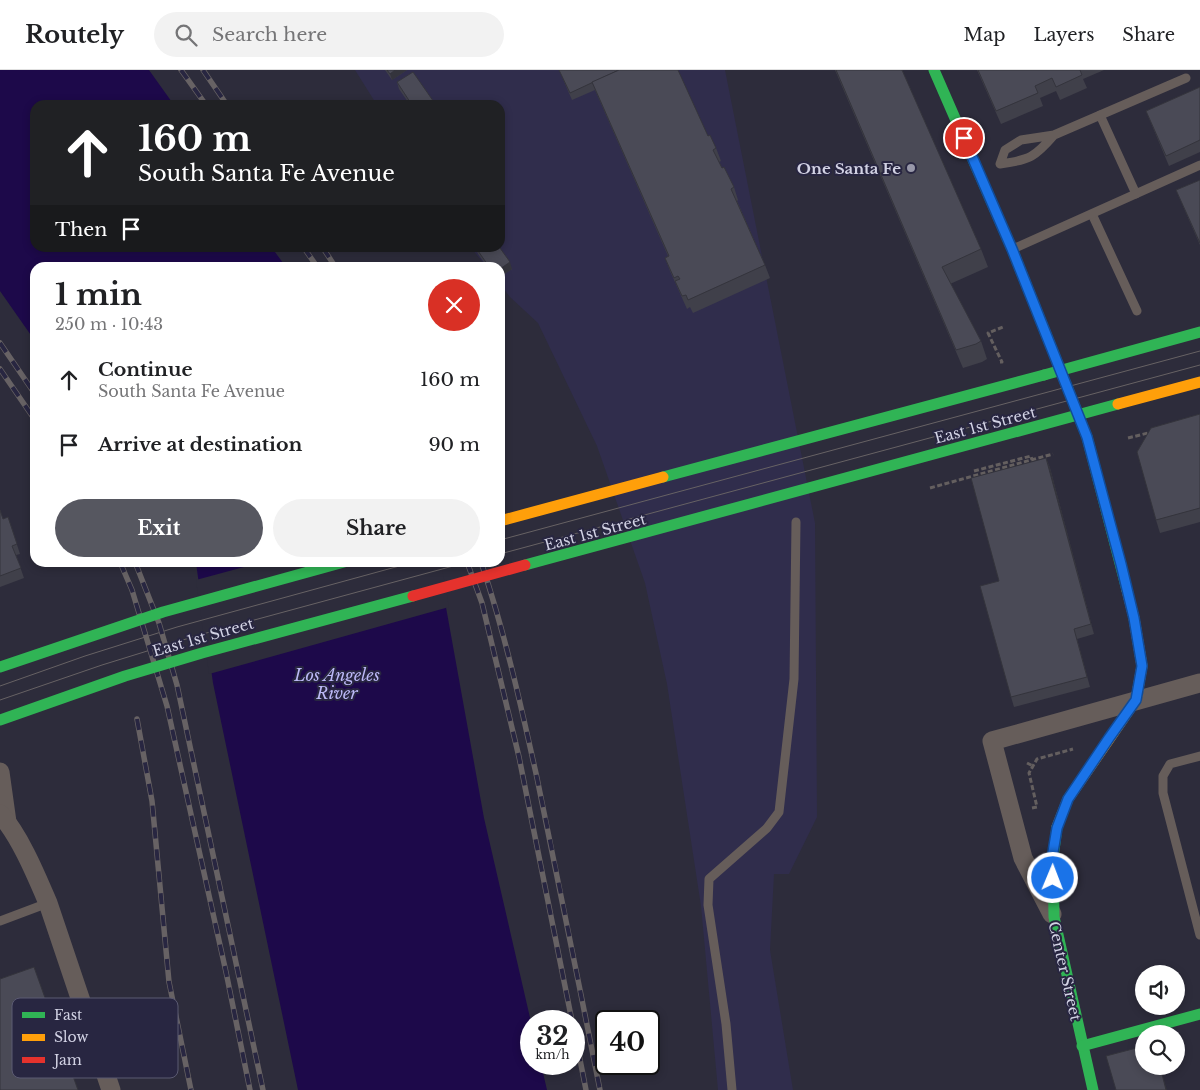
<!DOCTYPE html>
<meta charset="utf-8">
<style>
:root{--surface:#fff;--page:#f2f2f2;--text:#202124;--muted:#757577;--line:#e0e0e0;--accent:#565760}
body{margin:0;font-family:"Libre Baskerville",serif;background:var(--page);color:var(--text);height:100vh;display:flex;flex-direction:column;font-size:19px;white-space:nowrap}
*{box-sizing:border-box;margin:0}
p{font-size:16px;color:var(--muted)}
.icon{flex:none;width:28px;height:28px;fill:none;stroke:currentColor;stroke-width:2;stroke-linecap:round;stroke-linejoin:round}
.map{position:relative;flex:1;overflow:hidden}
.drawer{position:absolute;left:30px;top:192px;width:475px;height:305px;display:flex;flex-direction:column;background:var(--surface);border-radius:15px;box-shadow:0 2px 8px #0003}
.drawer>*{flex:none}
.banner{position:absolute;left:30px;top:30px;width:475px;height:152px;border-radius:15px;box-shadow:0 2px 8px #0003;background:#202124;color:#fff;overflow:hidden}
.fabs{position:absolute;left:1135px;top:895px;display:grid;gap:10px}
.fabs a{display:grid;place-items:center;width:50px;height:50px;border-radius:50%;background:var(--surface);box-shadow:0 2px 8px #0003;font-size:25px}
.speed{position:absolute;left:520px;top:940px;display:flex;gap:10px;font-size:25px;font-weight:700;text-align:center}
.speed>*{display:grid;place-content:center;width:65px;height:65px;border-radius:50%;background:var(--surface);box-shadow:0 2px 8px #0003;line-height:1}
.speed small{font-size:12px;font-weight:400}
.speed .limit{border:2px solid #111;border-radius:8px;background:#fff;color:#111}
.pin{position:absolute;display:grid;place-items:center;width:42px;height:42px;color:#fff;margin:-21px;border:2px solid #fff;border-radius:50%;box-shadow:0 1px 5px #0007}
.me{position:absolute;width:55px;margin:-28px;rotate:1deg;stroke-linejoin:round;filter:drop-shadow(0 0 4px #0008)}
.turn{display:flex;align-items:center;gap:18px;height:105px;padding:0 25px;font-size:22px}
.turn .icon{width:65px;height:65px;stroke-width:2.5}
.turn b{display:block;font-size:35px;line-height:42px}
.then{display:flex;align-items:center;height:48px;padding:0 25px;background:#0003;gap:10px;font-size:19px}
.round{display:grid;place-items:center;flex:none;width:52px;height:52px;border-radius:26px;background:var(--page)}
.overview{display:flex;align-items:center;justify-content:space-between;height:85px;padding:0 25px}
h1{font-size:30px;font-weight:700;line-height:38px}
.primary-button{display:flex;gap:10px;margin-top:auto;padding:10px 25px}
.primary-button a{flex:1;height:58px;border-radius:30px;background:var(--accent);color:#fff;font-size:20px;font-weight:700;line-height:58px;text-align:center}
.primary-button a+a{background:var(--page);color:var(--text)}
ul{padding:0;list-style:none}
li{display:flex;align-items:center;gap:15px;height:65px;padding:0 25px}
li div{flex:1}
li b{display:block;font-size:19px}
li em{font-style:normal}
header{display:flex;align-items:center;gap:30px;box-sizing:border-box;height:70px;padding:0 25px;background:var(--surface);border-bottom:1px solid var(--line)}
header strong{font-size:24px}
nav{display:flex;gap:28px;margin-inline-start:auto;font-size:18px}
.search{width:350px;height:45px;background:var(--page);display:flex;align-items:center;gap:12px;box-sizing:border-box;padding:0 18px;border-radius:28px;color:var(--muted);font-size:19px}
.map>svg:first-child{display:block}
</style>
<header>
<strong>Routely</strong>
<div class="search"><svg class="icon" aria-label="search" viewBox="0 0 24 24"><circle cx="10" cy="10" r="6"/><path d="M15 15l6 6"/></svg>Search here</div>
<nav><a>Map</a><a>Layers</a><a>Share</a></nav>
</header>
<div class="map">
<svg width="1200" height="1020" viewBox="0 0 1200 1020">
<rect width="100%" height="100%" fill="#2d2c3b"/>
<path fill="#302d4c" d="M355,0H725L815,453L817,747L789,804H774L770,880L793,1020H718L701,836L667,614L645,513L597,376L538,253L510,227L500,214V198L487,197L471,178H500V35H377Z"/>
<g fill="#1d094a">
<path d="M0,0H149L174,35H35V178H272L286,197L35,198V271L0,221Z"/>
<path d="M196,493H438L484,748L531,952V994H541L547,1020H298L213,613Z"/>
</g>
<path fill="#2d2c3b" d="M441,492L449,537L209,604L196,510L259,493Z"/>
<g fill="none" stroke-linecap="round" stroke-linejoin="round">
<g stroke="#645f5f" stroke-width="3" stroke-dasharray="5 2.5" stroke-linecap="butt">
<path d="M1000,292H1002L988,263L1003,257"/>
<path d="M1128,368L1152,362"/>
<path d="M974,401L1031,386L1032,390"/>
<path d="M930,418L1053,384"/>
<path d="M1027,693L1033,696"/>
<path d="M1032,738L1037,737L1029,703L1037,689L1073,679"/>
</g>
<g stroke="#665d5a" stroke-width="9">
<path d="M1100,45L1136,124"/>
<path d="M1054,65C1035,87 1030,90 1000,94L1005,80L1021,70L1054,65L1186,8"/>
<path d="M1092,144L1137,241"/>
<path d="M1013,179L1200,95"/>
<path d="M1200,686L1170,694L1163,706V723L1200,865"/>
<path d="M0,851L48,833"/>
<path d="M732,1020L726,954L708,835L709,809L767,758L779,742L794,609L796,452"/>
</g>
<g stroke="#665d5a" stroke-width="19">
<path d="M0,702L7,752"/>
<path d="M0,744C20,766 36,805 48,833L111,1020"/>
<path d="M1052,844L1023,788L992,671L1200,613"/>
</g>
<g stroke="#30b455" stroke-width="11">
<path d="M934,0L1012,179L1087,367L1127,520"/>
<path d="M663,407L1044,305"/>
<path d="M1057,757L1053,788L1054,847L1093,1020"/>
<path d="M1082,976L1200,944"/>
</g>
<g stroke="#ff9f0a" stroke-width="11">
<path d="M500,451L663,407"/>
<path d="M1057,757L1068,729L1136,630L1142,596L1134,548L1127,520"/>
</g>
<g stroke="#676264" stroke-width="1">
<path d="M500,470L1200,281"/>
<path d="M500,484L1200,295"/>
<path d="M0,616L85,586L177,557L414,492"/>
<path d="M0,630L102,595L199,565L468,492"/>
</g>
<g stroke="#676264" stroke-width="5.5">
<g id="rail">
<path d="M181,0L206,35"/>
<path d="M203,0L227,35"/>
<path d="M304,178L318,198"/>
<path d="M323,178L336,198"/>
<path d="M0,273L35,324"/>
<path d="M0,299L35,350"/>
<path d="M120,492L132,520L167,636L226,902L250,1020"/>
<path d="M135,492L159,553L177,615L263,1020"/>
<path d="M467,492L482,533L519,687L572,951"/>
<path d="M481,492C505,563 521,636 537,708C559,812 579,916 600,1020"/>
<path d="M137,649L152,731L169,912L191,1020"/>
<path d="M574,959L586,1020"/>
</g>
</g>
<use href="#rail" stroke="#282641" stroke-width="4" stroke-dasharray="11" stroke-linecap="butt"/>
<g stroke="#30b455" stroke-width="11">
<path d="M1044,305L1200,262"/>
<path d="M525,495L1118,334"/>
<path d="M0,597L163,542L344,492"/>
<path d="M0,650L125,606L202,583L413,526"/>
</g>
<path stroke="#ff9f0a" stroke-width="11" d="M1118,334L1200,312"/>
<path stroke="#e5322d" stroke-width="11" d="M413,526L525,495"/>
</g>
<g fill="#40404a">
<path d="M385,0H407L392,10Z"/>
<path d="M559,0H678L708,66L716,78L721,91L719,92L722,98L734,117L738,130L737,131L765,195L770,208L693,243L690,237L687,239L670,201L665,188L668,186L595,20L572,30Z"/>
<path d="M835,0H902L981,179L988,197L950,214L981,271L987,289L982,292L963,298Z"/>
<path d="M977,0H1104L1083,9L1087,18L1060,30L1056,21L1040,28L1043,36L1001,54Z"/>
<path d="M397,12L436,35H410L399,19Z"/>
<path d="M1200,17V82L1169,96L1146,41Z"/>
<path d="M1200,110V175L1176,120Z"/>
<path d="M476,178L512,199L500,207V198H488L478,184Z"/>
<path d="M1200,344V452L1160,463L1156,450Z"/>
<path d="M1046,388L1050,398L1094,564L1077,569L1090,617L1014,637L1011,627L999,511Z"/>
<path d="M0,440L3,449L8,447L20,484L16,485L24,508L0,517Z"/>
</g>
<g fill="#34343c">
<path d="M395,0H407L392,10L390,4Z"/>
<path d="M510,192L512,199L500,207V199Z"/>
<path d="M1046,388L1050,398L1094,564L1091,554Z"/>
<path d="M1160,996L1167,1020H1166Z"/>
</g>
<g fill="#4a4a56" stroke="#34343c">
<path d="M387,0H395L390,4Z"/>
<path d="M559,0H619L570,23Z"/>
<path d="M619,0H678L708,66L710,65L716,78L713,80L722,98L724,97L734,117L731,119L765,195L688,230L686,225L682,226L675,211L680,209L678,206L674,208L665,188L669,186L592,12Z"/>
<path d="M836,0H902L981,179L942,197L981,271L976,274L956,280Z"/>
<path d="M978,0H1080L1082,5L1056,17L1052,8L1035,16L1038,23L996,41Z"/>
<path d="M413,2L436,35H412L397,12Z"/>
<path d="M1200,17V70L1166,86L1146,41Z"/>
<path d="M1200,110V173L1176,120Z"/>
<path d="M476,178H500L510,192L500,199V198H490Z"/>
<path d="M1200,344V438L1156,450L1137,382L1151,358Z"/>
<path d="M1046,388L1091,554L1074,559L1087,607L1011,627L980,516L999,511L971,408Z"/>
<path d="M0,440L3,449L8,447L17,474L12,476L21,498L0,506Z"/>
<path d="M34,897L78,1020H0V909Z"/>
<path d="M1144,976V996H1160L1166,1020H1116L1106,986Z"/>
</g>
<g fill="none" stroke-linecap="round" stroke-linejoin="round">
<g stroke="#114b97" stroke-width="12">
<path id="route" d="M964,68L1012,179L1087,367L1121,494L1134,548L1142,596L1136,630L1109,668L1068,729L1057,758L1052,788L1053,808"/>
</g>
<use href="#route" stroke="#1a73e8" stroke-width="9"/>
</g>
<circle fill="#9898a9" stroke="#282641" stroke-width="2" cx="911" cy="98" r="5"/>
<g text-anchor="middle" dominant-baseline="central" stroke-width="4" stroke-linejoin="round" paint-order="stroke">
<g font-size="15" font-weight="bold" fill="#d2d2e4" stroke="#282641" text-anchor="end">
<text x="901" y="98">One Santa Fe</text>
</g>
<g font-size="15" fill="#d2d2e4" stroke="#282641">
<text transform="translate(985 355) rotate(-15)">East 1st Street</text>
<text transform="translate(595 462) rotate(-15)">East 1st Street</text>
<text transform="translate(203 567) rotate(-16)">East 1st Street</text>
<text transform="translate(1065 901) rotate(77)">Center Street</text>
</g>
<g font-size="16" font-style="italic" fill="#bcb9f7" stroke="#282641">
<text x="337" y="605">Los Angeles<tspan x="337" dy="18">River</tspan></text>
</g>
</g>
<rect x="12" y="928" width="166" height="80" rx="8" fill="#282641" stroke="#5b5a72" stroke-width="1"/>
<rect x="22" y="942" width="23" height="6" fill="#30b455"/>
<rect x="22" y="964" width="23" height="7" fill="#ff9f0a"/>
<rect x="22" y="987" width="23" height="6" fill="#e5322d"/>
<g font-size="14" fill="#d2d2e4">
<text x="54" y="950">Fast</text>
<text x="54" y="972">Slow</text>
<text x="54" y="995">Jam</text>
</g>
</svg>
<div class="fabs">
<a><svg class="icon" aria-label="sound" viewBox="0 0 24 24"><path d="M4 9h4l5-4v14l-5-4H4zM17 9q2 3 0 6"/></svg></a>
<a><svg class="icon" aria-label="search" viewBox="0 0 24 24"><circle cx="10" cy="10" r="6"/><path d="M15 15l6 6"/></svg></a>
</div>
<div class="speed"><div>32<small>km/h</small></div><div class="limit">40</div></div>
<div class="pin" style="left:964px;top:68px;background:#d93025"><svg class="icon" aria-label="arrive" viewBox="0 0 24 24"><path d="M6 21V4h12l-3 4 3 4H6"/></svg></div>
<svg class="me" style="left:1053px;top:808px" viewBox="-20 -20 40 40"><circle r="17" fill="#1a73e8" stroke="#fff" stroke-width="3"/><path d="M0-11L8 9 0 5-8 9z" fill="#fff"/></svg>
<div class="banner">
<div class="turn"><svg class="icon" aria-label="ahead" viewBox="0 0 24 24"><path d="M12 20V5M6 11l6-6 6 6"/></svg><div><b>160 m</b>South Santa Fe Avenue</div></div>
<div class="then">Then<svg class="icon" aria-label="arrive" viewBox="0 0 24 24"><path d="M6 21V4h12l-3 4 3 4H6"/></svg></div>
</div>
<section class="drawer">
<div class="overview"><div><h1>1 min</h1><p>250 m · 10:43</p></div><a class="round" style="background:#d93025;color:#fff"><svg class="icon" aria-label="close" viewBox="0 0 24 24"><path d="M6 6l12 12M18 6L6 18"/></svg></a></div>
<ul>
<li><svg class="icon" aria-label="ahead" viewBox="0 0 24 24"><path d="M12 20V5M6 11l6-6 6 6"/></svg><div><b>Continue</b><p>South Santa Fe Avenue</p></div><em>160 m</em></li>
<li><svg class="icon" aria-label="arrive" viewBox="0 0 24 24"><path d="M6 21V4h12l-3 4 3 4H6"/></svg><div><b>Arrive at destination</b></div><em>90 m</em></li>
</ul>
<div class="primary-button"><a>Exit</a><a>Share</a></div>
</section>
</div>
